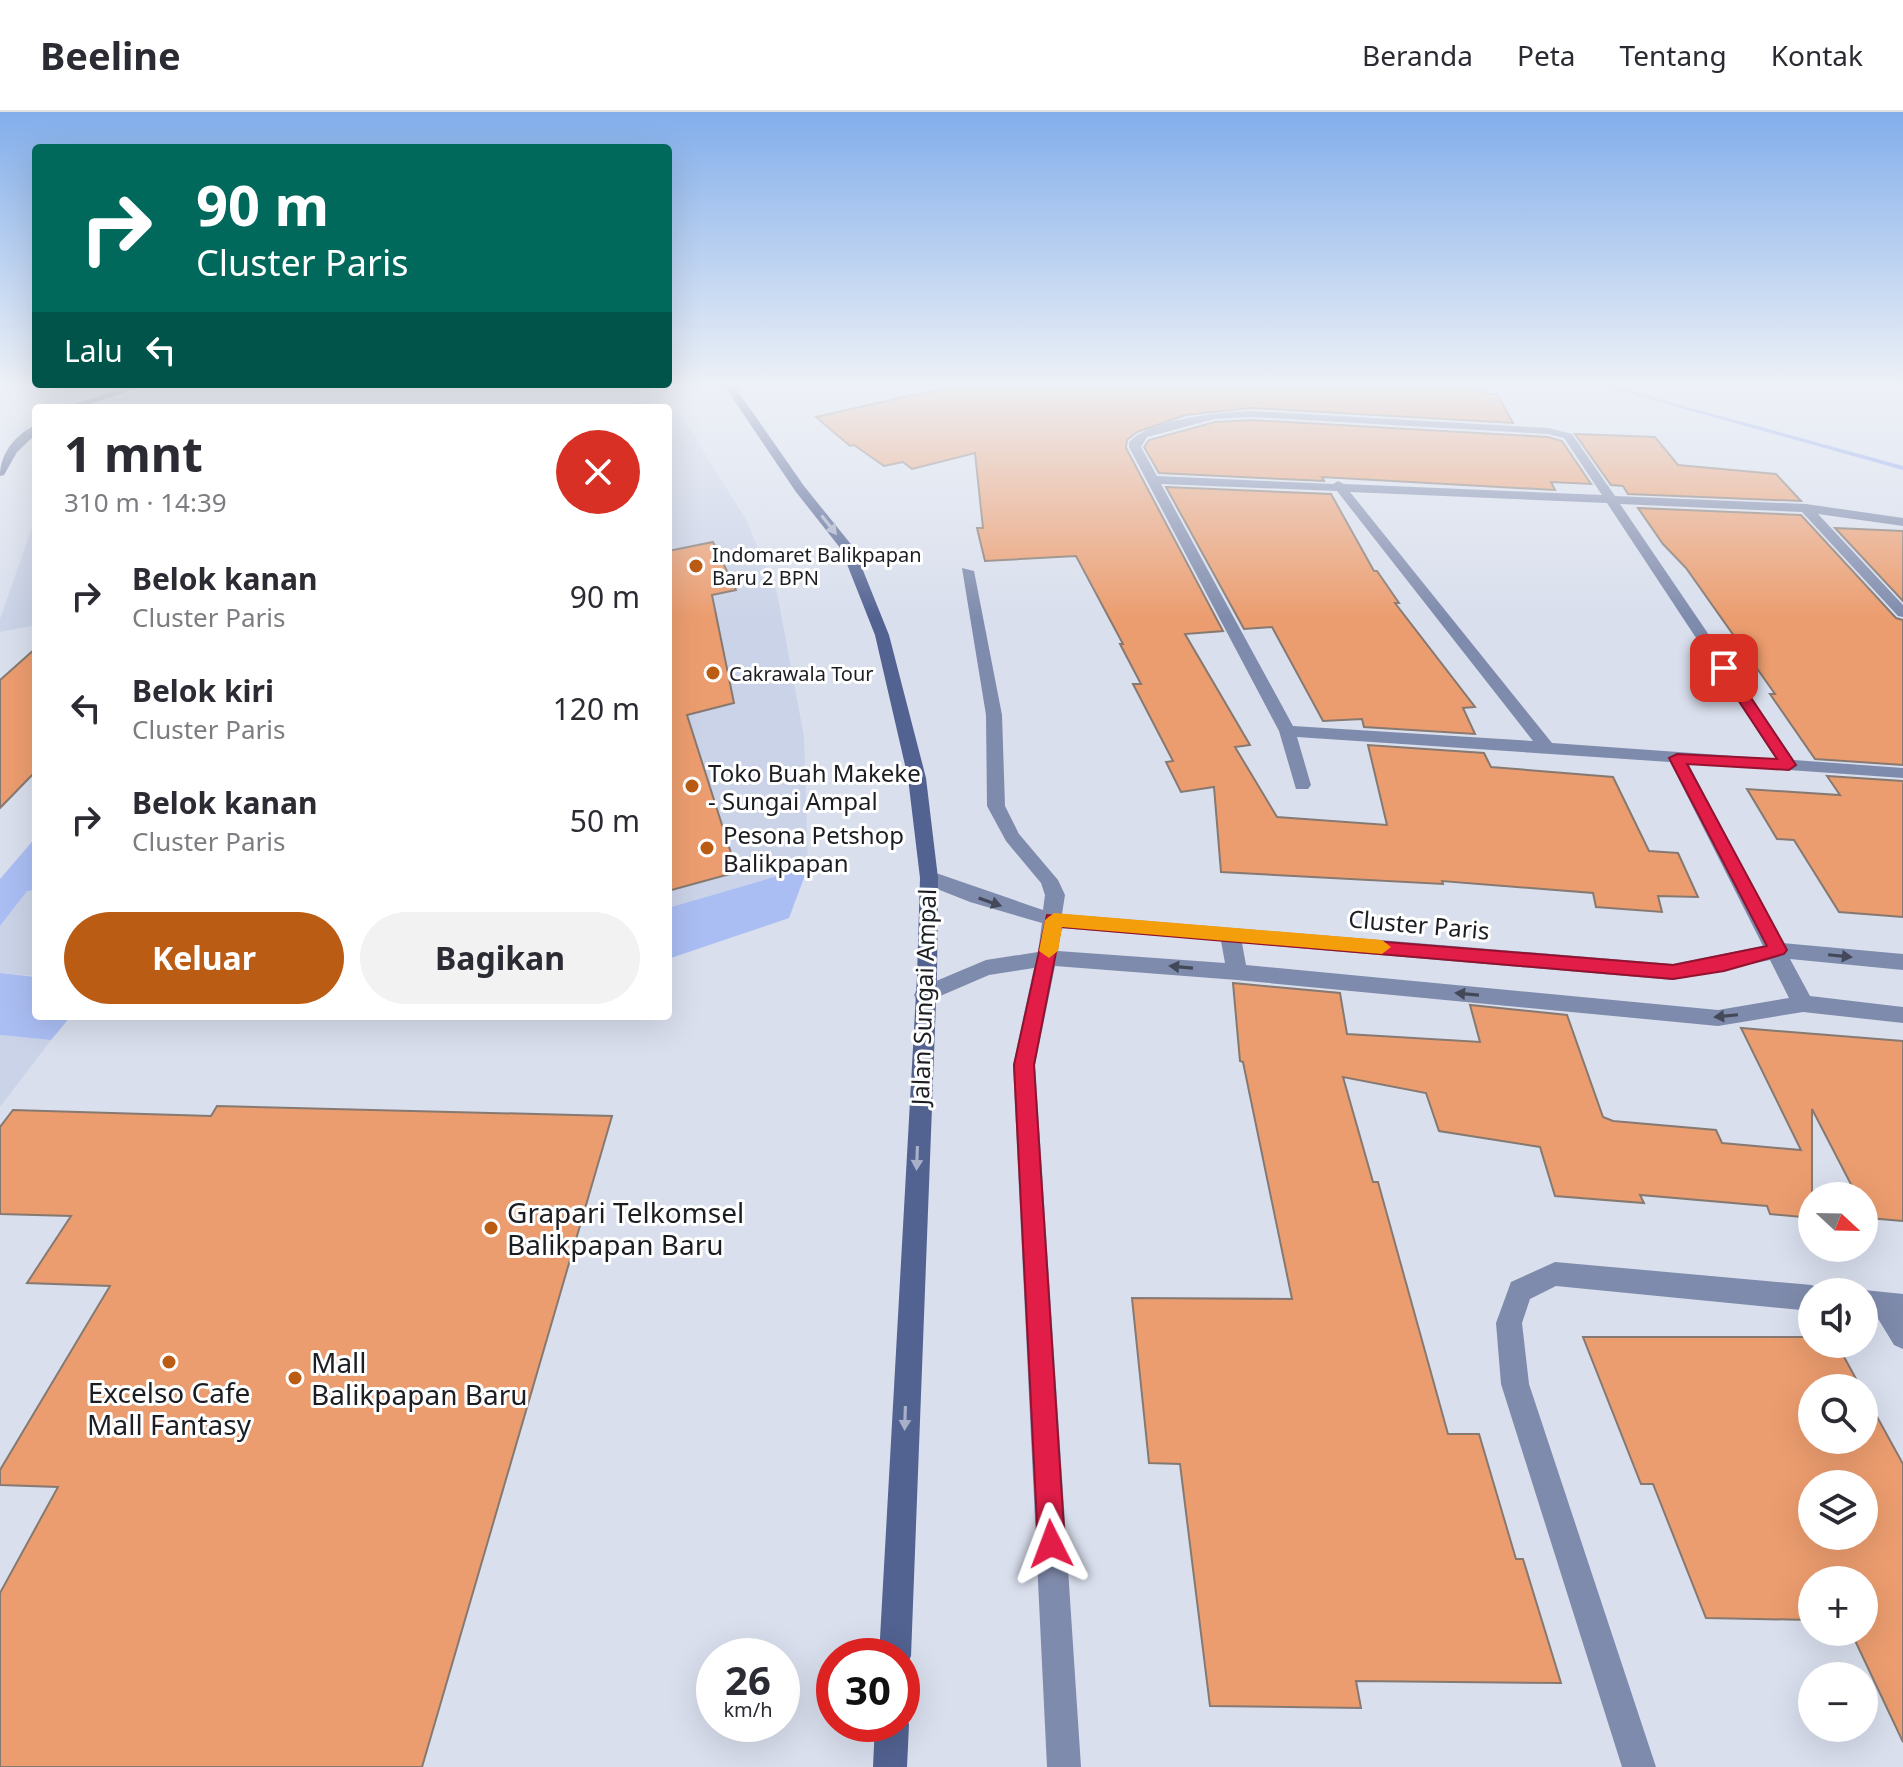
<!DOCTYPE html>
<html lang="id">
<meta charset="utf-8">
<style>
:root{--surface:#fff;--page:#f2f2f3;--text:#2b2b33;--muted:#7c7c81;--line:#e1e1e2;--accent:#bb5c14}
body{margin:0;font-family:"Noto Sans",sans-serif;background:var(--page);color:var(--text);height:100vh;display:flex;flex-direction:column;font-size:30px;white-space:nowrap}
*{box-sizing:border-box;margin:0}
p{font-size:26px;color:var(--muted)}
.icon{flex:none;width:44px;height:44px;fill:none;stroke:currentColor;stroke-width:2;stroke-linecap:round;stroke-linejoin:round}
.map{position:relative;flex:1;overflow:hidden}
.panel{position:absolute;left:32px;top:292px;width:640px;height:616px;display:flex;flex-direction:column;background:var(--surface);border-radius:8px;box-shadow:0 8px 32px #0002}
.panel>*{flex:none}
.top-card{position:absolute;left:32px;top:32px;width:640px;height:244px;border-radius:8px;box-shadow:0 8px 32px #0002;background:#00695c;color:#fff;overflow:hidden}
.needle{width:52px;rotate:112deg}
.controls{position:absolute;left:1798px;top:1070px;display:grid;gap:16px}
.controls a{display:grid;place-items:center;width:80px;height:80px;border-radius:50%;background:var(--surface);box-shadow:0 8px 32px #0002;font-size:40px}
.speed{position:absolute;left:696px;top:1526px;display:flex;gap:16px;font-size:40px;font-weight:700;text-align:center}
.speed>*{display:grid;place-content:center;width:104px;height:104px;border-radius:50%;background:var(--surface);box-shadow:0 8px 32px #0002;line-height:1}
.speed small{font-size:20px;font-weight:400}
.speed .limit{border:12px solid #d22;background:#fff;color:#111}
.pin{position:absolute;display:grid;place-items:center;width:68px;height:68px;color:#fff;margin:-34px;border-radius:16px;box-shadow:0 4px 12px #0006}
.me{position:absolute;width:88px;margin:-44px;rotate:357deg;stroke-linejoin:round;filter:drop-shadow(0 0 6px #0008)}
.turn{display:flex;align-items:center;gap:28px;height:168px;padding:0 32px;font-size:36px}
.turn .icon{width:104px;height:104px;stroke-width:2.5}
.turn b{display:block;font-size:56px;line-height:68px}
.then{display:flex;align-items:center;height:76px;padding:0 32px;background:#0003;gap:16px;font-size:30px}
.round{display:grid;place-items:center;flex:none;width:84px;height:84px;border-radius:42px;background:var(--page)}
.summary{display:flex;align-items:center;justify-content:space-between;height:136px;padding:0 32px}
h1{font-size:48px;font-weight:700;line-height:60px}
.button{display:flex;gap:16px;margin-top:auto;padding:16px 32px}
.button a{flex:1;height:92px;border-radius:48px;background:var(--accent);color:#fff;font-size:32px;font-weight:700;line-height:92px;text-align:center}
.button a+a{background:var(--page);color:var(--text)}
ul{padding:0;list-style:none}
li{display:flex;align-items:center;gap:24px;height:112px;padding:0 32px}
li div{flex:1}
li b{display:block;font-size:30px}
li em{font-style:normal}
header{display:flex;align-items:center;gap:48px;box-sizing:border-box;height:112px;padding:0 40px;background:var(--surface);border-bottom:2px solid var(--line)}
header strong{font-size:38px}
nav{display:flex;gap:44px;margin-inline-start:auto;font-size:28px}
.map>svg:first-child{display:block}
</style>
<header>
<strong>Beeline</strong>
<nav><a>Beranda</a><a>Peta</a><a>Tentang</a><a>Kontak</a></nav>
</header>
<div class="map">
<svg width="1903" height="1655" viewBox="0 0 1903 1655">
<rect width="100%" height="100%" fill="#d9dfed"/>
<g fill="#cbd3e8">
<path d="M145,275H664L746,408L777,481L804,625L808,755L668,796V296H89Z"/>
<path d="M36,404V513L0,520V507Z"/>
<path d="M36,778V864L0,861V814L27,779Z"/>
<path d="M0,923L51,928L0,995Z"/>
</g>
<g fill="#abbef4">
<path d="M36,725V778L27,779L0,814V767Z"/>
<path d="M808,755L789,806L668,847V796Z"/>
<path d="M0,861L36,865V904H71L51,928L0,923Z"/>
</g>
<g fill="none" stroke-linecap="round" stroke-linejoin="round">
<path fill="#8aa4ef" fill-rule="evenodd" d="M1606,275H1615L1903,354V358Z"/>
</g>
<g fill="#ec9d6f" stroke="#867971" stroke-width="2" fill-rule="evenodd">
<path d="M948,275H1483L1487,282H1497L1513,311L1251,296L1186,303L1137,320L1127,328L1126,336L1223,519L1185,522L1250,633L1235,635L1277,705L1387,713L1368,633L1484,641L1491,655L1613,665L1649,739L1678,741L1698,785L1658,784L1662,800L1596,795L1593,781L1442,769L1443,772L1221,760L1214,675L1181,680L1166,650L1173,649L1133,572H1141L1120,532H1123L1076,444L985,449L977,416H983L975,341L912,357L903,350L884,354L854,333L850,334L816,305Z"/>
<path d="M1251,308L1548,325L1562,329L1591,372L1551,370L1555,378L1322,365L1324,369L1159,361L1144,335L1149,328L1215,310Z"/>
<path d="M1575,322L1655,325L1678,353L1776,362L1801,389L1628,382L1623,374L1611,373Z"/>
<path d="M1166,375L1331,382L1374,459H1377L1399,491H1395L1475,595L1463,596L1475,622L1364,615L1362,607L1323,609L1272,515L1244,517Z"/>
<path d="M1638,396L1801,403L1896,506L1903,508V653L1815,647L1770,582H1775L1686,456L1663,432Z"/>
<path d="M1835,416L1903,419V489Z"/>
<path d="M713,430L736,478L712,483L734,591L687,603L737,760L668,779V439Z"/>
<path d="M36,536V659L0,696V568Z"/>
<path d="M1827,664L1903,669V805L1839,800L1794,728L1777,727L1747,677L1840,683Z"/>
<path d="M1233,871L1340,881L1347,922L1480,930L1470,893L1567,903L1603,1005L1613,1009L1716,1018L1722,1031L1801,1038L1741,916L1903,929V1109L1868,1106L1864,1084H1857L1812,997V1106L1770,1102L1767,1094L1640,1083L1644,1091L1555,1084L1540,1035L1439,1019L1426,981L1343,965L1373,1070H1378L1448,1322H1479L1516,1447H1523L1561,1571L1356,1569L1361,1596L1210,1594L1180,1352L1149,1351L1132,1186L1292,1187L1243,950L1240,949Z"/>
<path d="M217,994L612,1004L422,1655H0V1481L58,1375L0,1373V1358L110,1174L27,1171L71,1104L0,1102V1015L13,998L211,1004Z"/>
<path d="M1583,1225H1812V1232H1837L1861,1276H1812V1328H1864V1281L1903,1352V1630L1851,1520H1864V1468H1812V1508L1706,1506L1653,1372H1641ZM1812,1372H1864V1424H1812Z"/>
</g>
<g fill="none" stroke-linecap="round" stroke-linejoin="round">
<g fill="#7f8bac" fill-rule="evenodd">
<path d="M1251,299L1548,316L1572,322L1615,384L1806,392L1903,406V414L1818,402L1903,493V505L1898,504L1802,400L1620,392L1794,648L1903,656V666L1688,651L1782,831L1903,842V858L1790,847L1810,884L1903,895V911L1803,900L1718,914L1237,868L1055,854L1035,953L1081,1655H1047L1013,953L1034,856L989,863L924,891L917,889L914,883L917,877L986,848L1038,840L1042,811L970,790L922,771L920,766L922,761H936L1043,798L1045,783L1041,771L1006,729L987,694L986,603L962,456L974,459L1002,603L1005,694L1019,722L1058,768L1065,783L1062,802L1673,852L1763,834L1670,650L1297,625L1311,673L1308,677H1296L1279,619L1129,335V330C1150,307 1220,300 1251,299ZM1251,305L1548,322L1564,326L1602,383L1344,372L1338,369L1333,372L1157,364L1141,335L1147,325L1215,307ZM1161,372L1337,379L1533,629L1293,614ZM1350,380L1607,391L1776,647L1552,631ZM1061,816L1221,829L1225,851L1058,839ZM1242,831L1673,868L1770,848L1789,886L1718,898L1246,853Z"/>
<path d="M1555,1150L1812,1173L1823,1180H1812V1199L1556,1174L1530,1187L1522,1211L1529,1272L1656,1655H1622L1501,1272L1496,1211L1511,1170Z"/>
<path d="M1864,1178L1903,1182V1237L1894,1233L1877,1205L1864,1204V1180H1859Z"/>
</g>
<g fill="#526291" fill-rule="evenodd">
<path d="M125,275H140L79,296H63Z"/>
<path d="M725,275H735L804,374L854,436L889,523L926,666L938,766L937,864L911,1544L906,1555L902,1557V1544H879L917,864L920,766L908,666L875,523L841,437L796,380Z"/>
<path d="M36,313V322L17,340L4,363L0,364C0,341 16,322 36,313Z"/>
<path d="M902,1599L909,1612L907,1655H873L875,1612H902Z"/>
</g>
</g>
<defs><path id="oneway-solid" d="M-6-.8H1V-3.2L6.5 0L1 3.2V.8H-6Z" transform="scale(2)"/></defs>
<g fill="#a8b0c8">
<use href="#oneway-solid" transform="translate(829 413) rotate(52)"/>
<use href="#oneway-solid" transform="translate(917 1046) rotate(92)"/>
<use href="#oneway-solid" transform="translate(905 1306) rotate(92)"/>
</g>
<g fill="#434959">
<use href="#oneway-solid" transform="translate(990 790) rotate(19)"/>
<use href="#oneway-solid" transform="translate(1840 844) rotate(6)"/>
<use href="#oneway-solid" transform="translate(1181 855) rotate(-175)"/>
<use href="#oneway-solid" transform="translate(1467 882) rotate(-175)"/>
<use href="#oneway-solid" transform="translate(1726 904) rotate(174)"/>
</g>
<linearGradient id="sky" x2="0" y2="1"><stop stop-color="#82aeeb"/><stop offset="0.54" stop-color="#eef1f7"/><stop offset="1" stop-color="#eef1f7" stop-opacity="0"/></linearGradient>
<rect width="1903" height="506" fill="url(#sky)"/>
<path fill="#e11d48" stroke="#92132f" stroke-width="2" d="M1719,553H1729L1796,653L1789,658L1687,652L1787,838L1784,842L1724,859L1673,867L1061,815L1034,953L1065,1432L1061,1442L1051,1446L1042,1442L1038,1432L1014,953L1047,803L1673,853L1767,834L1669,646L1677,642L1777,647L1717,556Z"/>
<path fill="#f59e0b" d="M1054,801L1382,828L1391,835L1382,842L1062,815L1058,839L1049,846L1039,839L1045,808Z"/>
<g fill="#bb5c14" stroke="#fff" stroke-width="3">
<circle cx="696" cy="454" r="8"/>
<circle cx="713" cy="561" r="8"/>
<circle cx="692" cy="674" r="8"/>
<circle cx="707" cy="736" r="8"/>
<circle cx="491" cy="1116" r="8"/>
<circle cx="169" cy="1250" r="8"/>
<circle cx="295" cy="1266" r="8"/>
</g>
<g text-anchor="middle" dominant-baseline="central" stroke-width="6" stroke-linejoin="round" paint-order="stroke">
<g font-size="20" fill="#1b1d22" stroke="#fff" text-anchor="start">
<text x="712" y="442">Indomaret Balikpapan<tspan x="712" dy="23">Baru 2 BPN</tspan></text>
<text x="729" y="561">Cakrawala Tour</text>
</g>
<g font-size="24" fill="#1b1d22" stroke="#fff" text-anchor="start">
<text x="708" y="660">Toko Buah Makeke<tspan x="708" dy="28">- Sungai Ampal</tspan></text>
<text x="723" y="722">Pesona Petshop<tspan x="723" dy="28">Balikpapan</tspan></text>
</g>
<g font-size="24" fill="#1b1d22" stroke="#fff">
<text transform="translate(1419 812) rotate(5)">Cluster Paris</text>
<text transform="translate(923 885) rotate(-88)">Jalan Sungai Ampal</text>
</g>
<g font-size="28" fill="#1b1d22" stroke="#fff" text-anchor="start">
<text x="507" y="1100">Grapari Telkomsel<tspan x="507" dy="32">Balikpapan Baru</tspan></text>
<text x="311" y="1250">Mall<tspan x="311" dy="32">Balikpapan Baru</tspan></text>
<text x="169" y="1280" text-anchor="middle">Excelso Cafe<tspan x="169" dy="32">Mall Fantasy</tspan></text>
</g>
</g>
</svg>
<div class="controls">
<a><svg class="needle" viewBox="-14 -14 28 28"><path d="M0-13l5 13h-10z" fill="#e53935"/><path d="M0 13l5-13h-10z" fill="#7c7c81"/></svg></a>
<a><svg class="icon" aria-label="sound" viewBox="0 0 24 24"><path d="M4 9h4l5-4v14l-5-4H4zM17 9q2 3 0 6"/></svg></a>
<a><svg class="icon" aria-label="search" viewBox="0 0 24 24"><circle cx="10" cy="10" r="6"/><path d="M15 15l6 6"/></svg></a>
<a><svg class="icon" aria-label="layers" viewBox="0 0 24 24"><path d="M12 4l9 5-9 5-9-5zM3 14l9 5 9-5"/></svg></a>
<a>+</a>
<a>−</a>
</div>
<div class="speed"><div>26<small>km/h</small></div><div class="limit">30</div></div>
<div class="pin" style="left:1724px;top:556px;background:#d93025"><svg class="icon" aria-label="arrive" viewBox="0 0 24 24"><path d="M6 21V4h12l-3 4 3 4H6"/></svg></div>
<svg class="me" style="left:1051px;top:1432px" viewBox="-20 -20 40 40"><path d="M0-17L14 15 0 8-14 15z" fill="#e11d48" stroke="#fff" stroke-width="4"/></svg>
<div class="top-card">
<div class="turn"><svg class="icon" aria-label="right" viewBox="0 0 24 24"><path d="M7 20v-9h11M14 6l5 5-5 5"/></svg><div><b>90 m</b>Cluster Paris</div></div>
<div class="then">Lalu<svg class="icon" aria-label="left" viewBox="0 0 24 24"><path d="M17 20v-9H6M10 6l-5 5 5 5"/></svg></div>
</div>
<section class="panel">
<div class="summary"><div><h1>1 mnt</h1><p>310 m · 14:39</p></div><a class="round" style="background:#d93025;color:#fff"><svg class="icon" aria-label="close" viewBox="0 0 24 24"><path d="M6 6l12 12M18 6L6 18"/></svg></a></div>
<ul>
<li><svg class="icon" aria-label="right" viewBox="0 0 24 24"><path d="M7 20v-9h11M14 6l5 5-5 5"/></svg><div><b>Belok kanan</b><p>Cluster Paris</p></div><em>90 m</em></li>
<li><svg class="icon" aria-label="left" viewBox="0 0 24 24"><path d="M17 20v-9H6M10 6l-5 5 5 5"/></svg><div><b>Belok kiri</b><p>Cluster Paris</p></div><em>120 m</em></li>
<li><svg class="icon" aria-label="right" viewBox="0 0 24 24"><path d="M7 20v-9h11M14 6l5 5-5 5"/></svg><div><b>Belok kanan</b><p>Cluster Paris</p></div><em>50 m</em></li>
</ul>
<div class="button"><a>Keluar</a><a>Bagikan</a></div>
</section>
</div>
